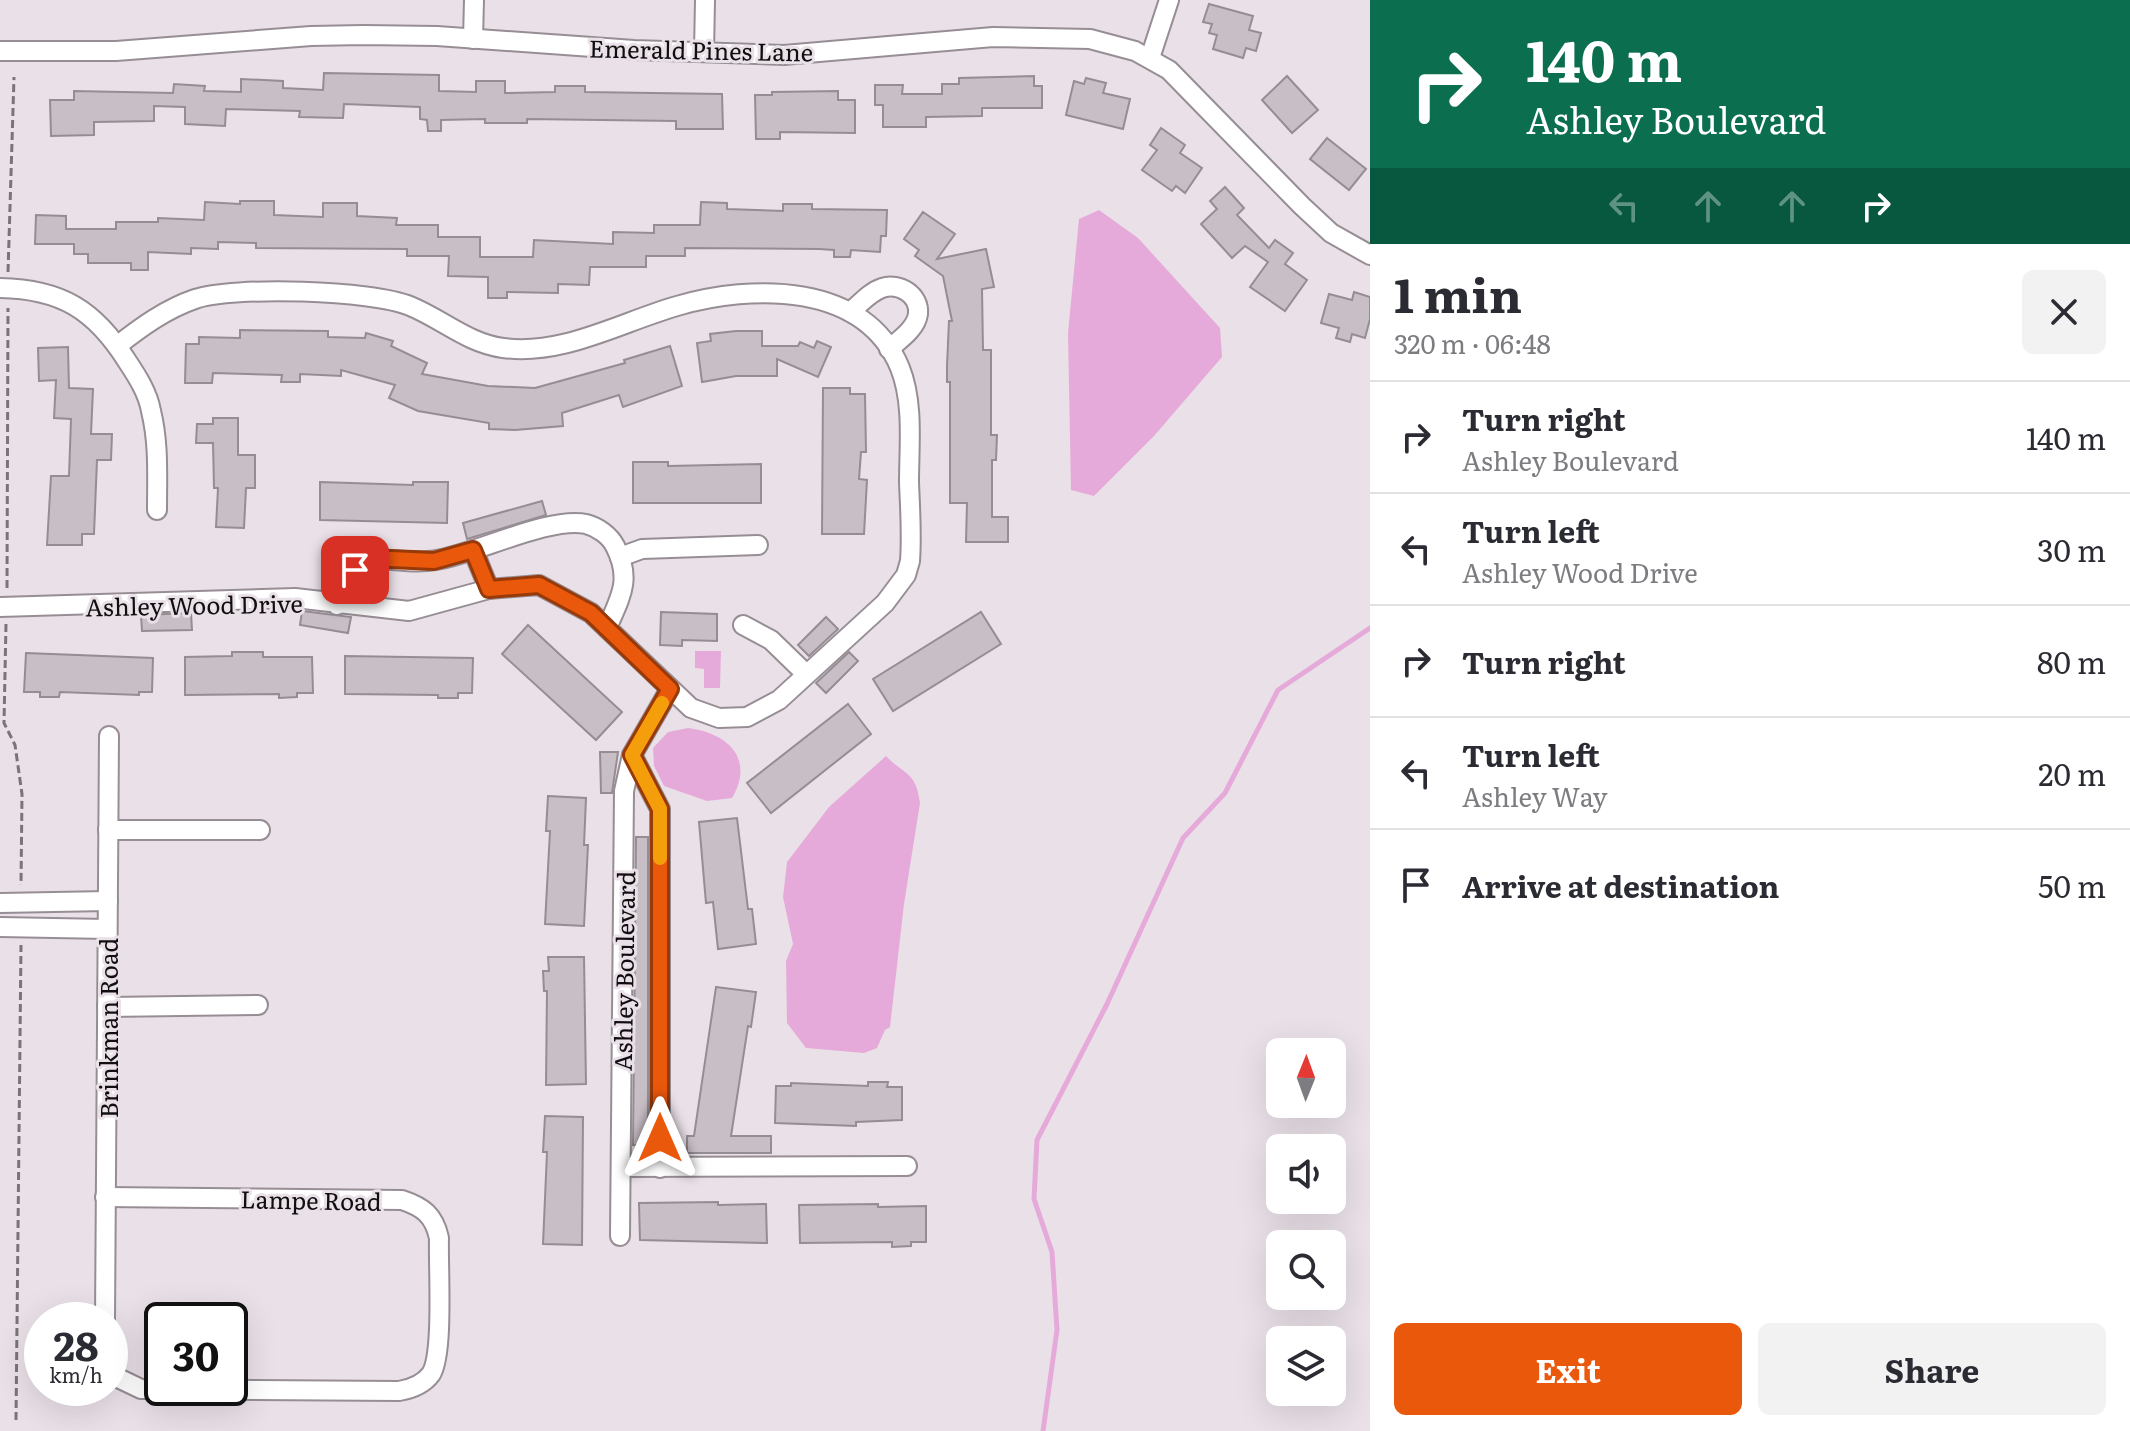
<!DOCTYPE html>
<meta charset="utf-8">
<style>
:root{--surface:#fff;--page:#f2f2f3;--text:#2b2b33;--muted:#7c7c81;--line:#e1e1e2;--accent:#ea580c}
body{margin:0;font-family:Literata,serif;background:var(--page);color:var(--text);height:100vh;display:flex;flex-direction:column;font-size:30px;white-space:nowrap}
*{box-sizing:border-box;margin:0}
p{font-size:26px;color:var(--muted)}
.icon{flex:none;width:44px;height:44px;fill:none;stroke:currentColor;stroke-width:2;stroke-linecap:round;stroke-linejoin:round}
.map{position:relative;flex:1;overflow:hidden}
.side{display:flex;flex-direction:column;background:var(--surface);width:760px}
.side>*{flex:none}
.hud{background:#0b6e4f;color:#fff;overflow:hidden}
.needle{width:52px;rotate:1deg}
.controls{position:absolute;left:1266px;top:1038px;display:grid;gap:16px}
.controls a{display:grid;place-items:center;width:80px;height:80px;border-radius:12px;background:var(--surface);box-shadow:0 8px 32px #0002;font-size:40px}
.speed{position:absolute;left:24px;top:1302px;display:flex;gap:16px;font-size:40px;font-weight:700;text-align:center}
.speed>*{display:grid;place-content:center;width:104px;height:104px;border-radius:50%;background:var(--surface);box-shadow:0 8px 32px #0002;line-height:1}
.speed small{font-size:20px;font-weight:400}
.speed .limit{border:4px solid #111;border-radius:12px;background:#fff;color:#111}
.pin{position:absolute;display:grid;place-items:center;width:68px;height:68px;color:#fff;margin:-34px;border-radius:16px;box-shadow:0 4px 12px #0006}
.me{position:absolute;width:88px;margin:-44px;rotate:0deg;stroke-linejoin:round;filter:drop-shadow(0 0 6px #0008)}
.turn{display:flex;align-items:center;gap:28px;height:168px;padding:0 24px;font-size:36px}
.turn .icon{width:104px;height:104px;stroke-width:2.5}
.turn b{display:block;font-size:56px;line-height:68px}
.lanes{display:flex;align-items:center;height:76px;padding:0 24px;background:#0003;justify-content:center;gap:40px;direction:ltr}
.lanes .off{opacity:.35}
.round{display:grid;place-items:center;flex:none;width:84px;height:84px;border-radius:12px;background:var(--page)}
.summary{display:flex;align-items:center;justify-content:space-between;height:136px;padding:0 24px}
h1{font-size:48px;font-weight:700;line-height:60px}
.button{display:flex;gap:16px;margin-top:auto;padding:16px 24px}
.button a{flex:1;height:92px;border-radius:12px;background:var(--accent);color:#fff;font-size:32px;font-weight:700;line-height:92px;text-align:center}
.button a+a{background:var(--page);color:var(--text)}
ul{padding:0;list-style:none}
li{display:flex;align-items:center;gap:24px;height:112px;padding:0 24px;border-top:2px solid var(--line)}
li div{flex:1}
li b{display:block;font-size:30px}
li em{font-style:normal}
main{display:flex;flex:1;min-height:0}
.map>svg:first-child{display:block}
</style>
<main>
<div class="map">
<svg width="1370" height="1431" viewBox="0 0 1370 1431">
<rect width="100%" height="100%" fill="#eae1e8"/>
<g fill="#e6aada">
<path d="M1099,210L1138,238L1220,328L1222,357L1154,436L1094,496L1071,490L1068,333L1079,219Z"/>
<path d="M695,651H721L720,688H704V669L695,668Z"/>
<path d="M688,728C728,733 755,759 732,798L707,801L664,786L654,766L653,748L668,732Z"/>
<path d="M886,756C904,775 916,771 920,803L904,904L890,1027L885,1030L877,1048L864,1053L806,1048L787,1023L786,961L793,944L783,897L787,862L829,807Z"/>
</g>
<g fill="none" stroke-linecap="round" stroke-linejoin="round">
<path stroke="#e6aada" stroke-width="5" d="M1043,1431L1057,1330L1052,1252L1034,1199L1037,1140L1107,1004L1183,838L1225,793L1278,690L1370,628"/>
</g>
<g fill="#c8bfc6" stroke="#958d93" stroke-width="2">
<path d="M1209,4L1253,16L1249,30L1261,33L1256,51L1246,48L1243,58L1213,49L1217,35L1209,33L1212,24L1203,22Z"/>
<path d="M324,73L439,75V91L476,92V81H505V93L555,92V86H585V92L722,94L723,129H676V121L527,119V123H485V119L441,120V131H428L427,120L420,119V107L344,104L343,118L299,117L300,111L226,109L225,126L185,124V107L154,106V121L94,122V135L51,136L50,100H74V91L173,93L174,84L205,86L204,91L241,92V79L283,81V88L323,90Z"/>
<path d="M1034,76V86H1042V108H982V116L926,117V127H883V105H875V85H903L902,94H942V84H959V78Z"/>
<path d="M1287,76L1318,110L1292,133L1262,100Z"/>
<path d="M1086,78L1106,83L1103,93L1130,99L1123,129L1066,115L1074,81L1084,84Z"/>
<path d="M838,91V100H855V133L780,132V139H756L755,95H772V92Z"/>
<path d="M1161,128L1185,145L1180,153L1202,168L1185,193L1176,186L1172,191L1142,170L1157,150L1150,145Z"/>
<path d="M1327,138L1366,169L1349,190L1310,159Z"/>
<path d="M1225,187L1244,208L1237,215L1269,248L1275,240L1293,253L1285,264L1307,280L1285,311L1250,287L1268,262L1245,246L1232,258L1201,224L1217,209L1210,201Z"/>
<path d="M240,201H274V215L323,217V203H357V216L397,218L396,225H438V237H480V257H533L534,240L613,244V232L654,233V225H700L701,202L727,203V209L783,211V204H812V209L887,210L886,236H881L880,252L851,250L850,257H834V250L819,249L685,248V256H646V267H590L589,285L558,284V293L507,292V298H488V277L448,276L449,256H407V249L256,248V243L218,242V249L191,248V254L148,252V270H131V263H88V254H74V244H35L36,215L66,216V229H116V222H158V218L204,220L205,202L240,204Z"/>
<path d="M923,212L955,234L937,259L986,249L994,287L982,289L983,350H991V435H997L996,460H992V517H1008V542H966L967,503H950V382H947V366L949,321H952L943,276L915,256L919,250L904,239Z"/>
<path d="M1354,292L1370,297V319L1365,338L1352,334L1350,342L1336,338L1339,328L1321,323L1329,294L1352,300Z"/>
<path d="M240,330L328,331V337L365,338L366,333L393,341L391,346L427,363L422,374L488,386L535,388L625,363L624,360L670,346L682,386L623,407L619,395L562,413L563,426L515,430L489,429V423L418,411L389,398L395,385L341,370V376L300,374V382H281L282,375L213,373L212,383H185L186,344H199V337L240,338Z"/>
<path d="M736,331H762V346H798L800,342L814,348L817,341L831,347L818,377L777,359V376H736L702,382L697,343L711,341L710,334Z"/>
<path d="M68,347L69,388L93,389L91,434H112L111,460H97L94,534H82V545H47L51,476H69L71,419L54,418L56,380L39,381L38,348Z"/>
<path d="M823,388H850V394H865L866,452H861L859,479L867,480L864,534H822Z"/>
<path d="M213,418H238V455H255V488H246L244,528L216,527L218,488H214L213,443H196L197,424H213Z"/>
<path d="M633,462H668V466L761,464V503H633Z"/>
<path d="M320,482L413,485V482H448L447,523L320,520Z"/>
<path d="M542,501L546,515L467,539L463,523Z"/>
<path d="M302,611L351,617L348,633L300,625Z"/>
<path d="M661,612L717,614V641L682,640V646L660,645Z"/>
<path d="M981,612L1001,644L893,711L873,679Z"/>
<path d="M191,613L192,630L142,631L141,615Z"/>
<path d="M826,617L838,629L809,656L798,645Z"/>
<path d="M528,625L622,712L596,740L502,654Z"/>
<path d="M232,652H263V657H312L313,693H297V697L279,698V694L185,695V657L232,656Z"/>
<path d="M849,652L858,661L826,693L816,683Z"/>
<path d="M26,653L153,658L152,692H139V695L60,692L59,697H40V692H24Z"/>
<path d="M345,656L473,658L472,693H458V698H438V695L345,694Z"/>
<path d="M848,704L871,734L771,813L747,783Z"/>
<path d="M600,752H618L612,793H601Z"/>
<path d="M548,796L586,798L584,845H588L584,926L545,924L550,831H546Z"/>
<path d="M737,818L748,909H752L756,944L718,949L713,902L706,903L699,822Z"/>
<path d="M636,837H648V1146L633,1145Z"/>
<path d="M548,957H584L586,1084L546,1085L547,991H544L543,971H549Z"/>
<path d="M716,987L756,992L751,1027L748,1026L731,1136H771V1153H687V1136H694Z"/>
<path d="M868,1082H888L887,1087H902V1120L856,1122V1126L775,1123L776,1086H791V1083L868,1086Z"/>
<path d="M545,1116L583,1117L582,1245L543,1244L547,1152H543Z"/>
<path d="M718,1202V1205L766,1204L767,1243L640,1240L639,1203Z"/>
<path d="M878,1204V1207L926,1206V1242H911V1246L892,1247V1242L800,1243L799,1205Z"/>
</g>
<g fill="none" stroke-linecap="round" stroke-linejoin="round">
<g stroke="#978e95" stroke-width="22">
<g id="minor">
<path d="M473,39L474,0"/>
<path d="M0,51H116L311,36L363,35L437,36L634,50L784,55L993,37L1090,39L1135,51L1169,70L1302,206L1331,233L1370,255"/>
<path d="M704,52L705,0"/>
<path d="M1150,58L1169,0"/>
<path d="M0,288C61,289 95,310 127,361C137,376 148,393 151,411C159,443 157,477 157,510"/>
<path d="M850,312C860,304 870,292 882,288C899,282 920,295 918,314C916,329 899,340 889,349"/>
<path d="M473,550L489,589"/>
<path d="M620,557L642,549L758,545"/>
<path d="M337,605L342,581L368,558C389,559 415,564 436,560C475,554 550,516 586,524C598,527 610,536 615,546C632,579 621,596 607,628"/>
<path d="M0,607L295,598L409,611L489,589L539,585L591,613L691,708L719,718L747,717L779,700L885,603L906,575L910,561C912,534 910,509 909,482C909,446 914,403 900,368C865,282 752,284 677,306C621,322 563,356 503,348C467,343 442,319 410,306C372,290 233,286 195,299C166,309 141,327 117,346"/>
<path d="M743,625L771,640L806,674"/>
<path d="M632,755L660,809V1168"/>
<path d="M108,830H260"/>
<path d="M0,903L108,901"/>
<path d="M0,927L107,929"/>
<path d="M107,1007L258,1005"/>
<path d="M621,1167L907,1166"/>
<path d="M105,1197L402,1200C423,1207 434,1215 439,1238C438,1266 444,1354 431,1374C423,1385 411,1389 399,1391L141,1389L118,1378L110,1366"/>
<path d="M620,1236L624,791L632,755L670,689"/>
<path d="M105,1320L109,736"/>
</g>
</g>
<g stroke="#7a7478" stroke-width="3" stroke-dasharray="8 4" stroke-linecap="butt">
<path d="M8,272L14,77"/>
<path d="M7,588L8,308"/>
<path d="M6,624L4,723L15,745L22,794L21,885"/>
<path d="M16,1420L21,945"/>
</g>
<use href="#minor" stroke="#fff" stroke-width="18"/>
</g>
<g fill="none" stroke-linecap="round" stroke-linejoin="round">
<g stroke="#983908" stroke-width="20">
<path id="route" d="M355,570L368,558L434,561L473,550L489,589L539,585L591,613L670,689L632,755L660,809V1138"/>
</g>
<use href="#route" stroke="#ea580c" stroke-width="14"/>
<path stroke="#f59e0b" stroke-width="14" d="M660,858V809L632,755L662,703"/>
</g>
<g text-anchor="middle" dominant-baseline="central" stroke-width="6" stroke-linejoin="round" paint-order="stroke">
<g font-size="24" fill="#110e10" stroke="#eae1e8">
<text transform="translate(701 49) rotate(1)">Emerald Pines Lane</text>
<text transform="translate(194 604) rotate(-1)">Ashley Wood Drive</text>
<text transform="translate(623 971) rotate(-89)">Ashley Boulevard</text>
<text transform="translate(107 1028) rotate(-90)">Brinkman Road</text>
<text transform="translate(311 1199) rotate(1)">Lampe Road</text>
</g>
</g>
</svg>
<div class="controls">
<a><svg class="needle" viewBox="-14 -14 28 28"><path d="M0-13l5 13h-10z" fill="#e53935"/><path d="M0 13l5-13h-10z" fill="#7c7c81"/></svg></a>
<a><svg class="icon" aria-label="sound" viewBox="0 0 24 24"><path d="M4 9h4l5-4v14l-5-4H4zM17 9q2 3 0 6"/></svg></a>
<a><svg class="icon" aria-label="search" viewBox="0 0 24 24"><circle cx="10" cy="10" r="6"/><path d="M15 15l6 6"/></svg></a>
<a><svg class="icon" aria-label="layers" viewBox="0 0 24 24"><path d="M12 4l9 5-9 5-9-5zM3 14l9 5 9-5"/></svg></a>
</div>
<div class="speed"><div>28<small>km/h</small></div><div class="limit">30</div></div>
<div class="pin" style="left:355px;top:570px;background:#d93025"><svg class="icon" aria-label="arrive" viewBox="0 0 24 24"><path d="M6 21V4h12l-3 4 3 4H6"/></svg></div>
<svg class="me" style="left:660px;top:1138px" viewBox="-20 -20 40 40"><path d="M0-17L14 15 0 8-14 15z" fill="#ea580c" stroke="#fff" stroke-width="4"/></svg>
</div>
<section class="side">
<div class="hud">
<div class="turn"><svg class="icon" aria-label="right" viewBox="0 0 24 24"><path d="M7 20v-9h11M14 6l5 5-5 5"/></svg><div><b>140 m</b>Ashley Boulevard</div></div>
<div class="lanes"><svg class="icon off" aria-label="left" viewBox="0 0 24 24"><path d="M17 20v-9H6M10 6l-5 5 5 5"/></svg><svg class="icon off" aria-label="ahead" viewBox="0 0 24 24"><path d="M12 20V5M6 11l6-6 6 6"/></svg><svg class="icon off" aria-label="ahead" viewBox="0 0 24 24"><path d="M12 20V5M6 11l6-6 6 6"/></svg><svg class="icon" aria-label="right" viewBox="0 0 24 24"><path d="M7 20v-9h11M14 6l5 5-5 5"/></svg></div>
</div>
<div class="summary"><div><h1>1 min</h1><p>320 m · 06:48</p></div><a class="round"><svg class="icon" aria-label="close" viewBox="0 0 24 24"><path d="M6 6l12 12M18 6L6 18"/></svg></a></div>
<ul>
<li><svg class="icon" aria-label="right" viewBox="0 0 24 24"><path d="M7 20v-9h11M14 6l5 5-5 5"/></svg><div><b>Turn right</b><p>Ashley Boulevard</p></div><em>140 m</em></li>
<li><svg class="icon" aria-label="left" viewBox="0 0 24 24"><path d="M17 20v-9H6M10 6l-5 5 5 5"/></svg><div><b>Turn left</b><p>Ashley Wood Drive</p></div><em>30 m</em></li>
<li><svg class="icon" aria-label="right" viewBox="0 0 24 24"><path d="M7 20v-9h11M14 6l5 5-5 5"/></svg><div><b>Turn right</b></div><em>80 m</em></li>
<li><svg class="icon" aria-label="left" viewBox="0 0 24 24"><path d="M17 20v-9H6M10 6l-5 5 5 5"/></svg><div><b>Turn left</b><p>Ashley Way</p></div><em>20 m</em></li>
<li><svg class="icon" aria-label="arrive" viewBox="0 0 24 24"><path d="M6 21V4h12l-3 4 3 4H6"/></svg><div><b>Arrive at destination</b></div><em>50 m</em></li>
</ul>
<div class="button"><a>Exit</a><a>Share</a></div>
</section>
</main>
